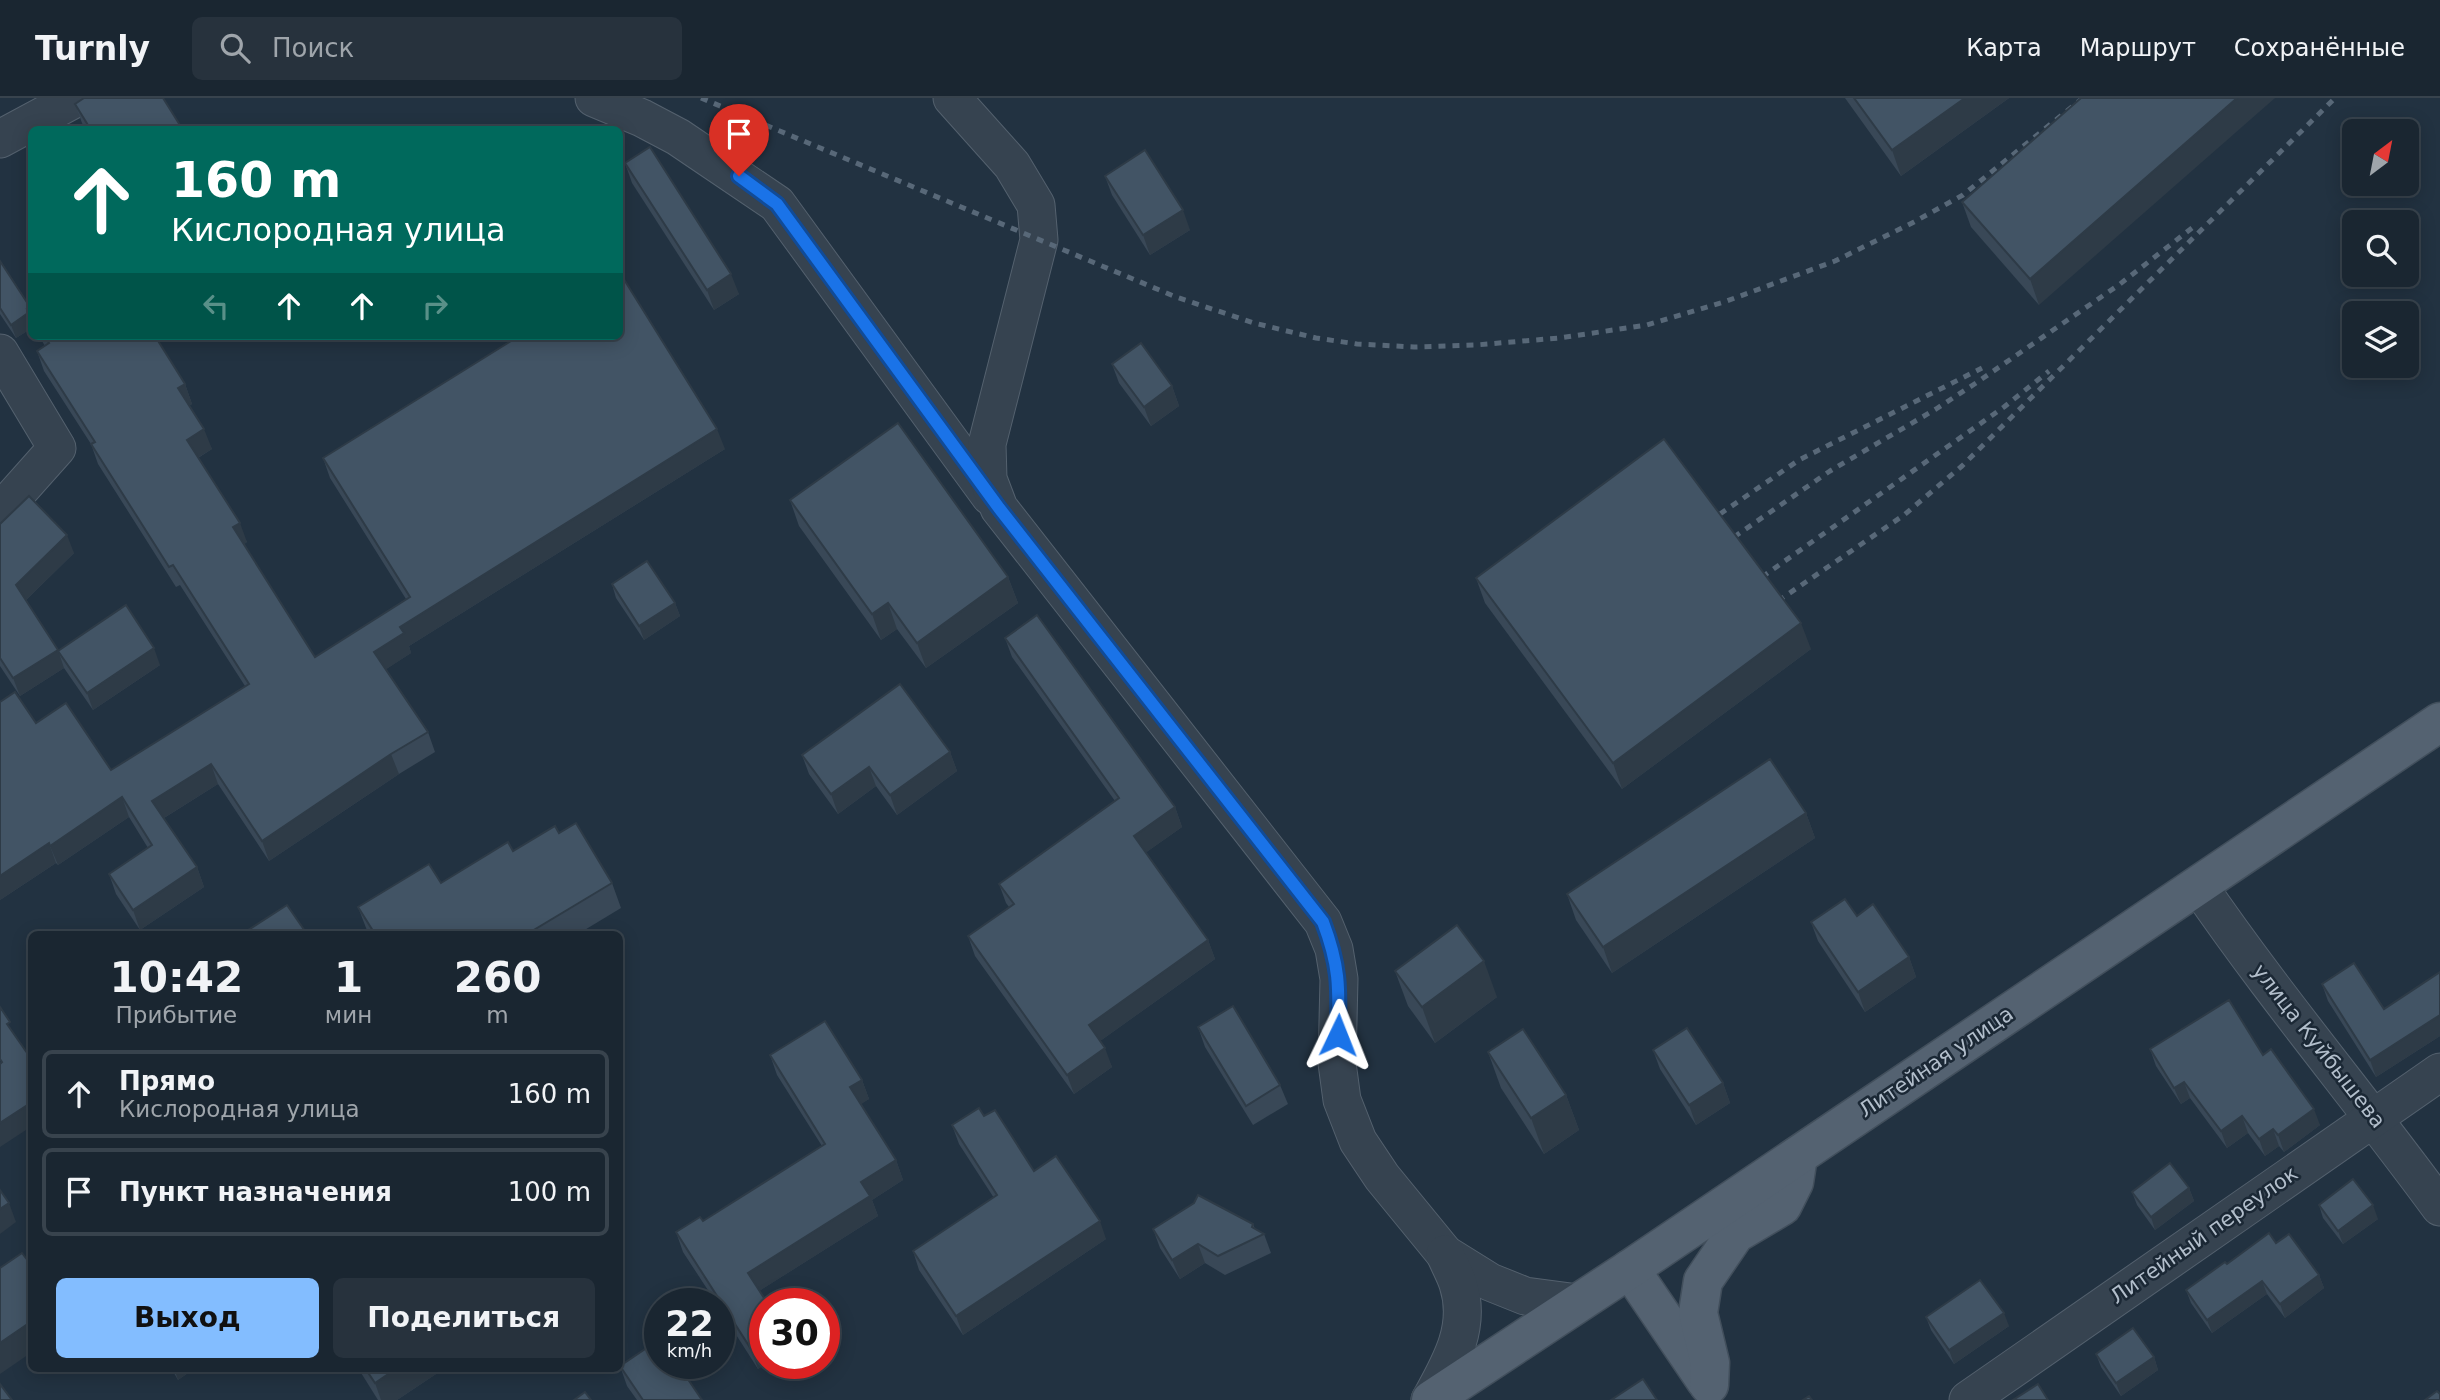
<!DOCTYPE html>
<html lang="ru">
<meta charset="utf-8">
<style>
:root{--surface:#1a2631;--page:#27323d;--text:#f1f3f6;--muted:#9fa5ab;--line:#38434d;--accent:#83bdff}
body{margin:0;font-family:"DejaVu Sans",sans-serif;background:var(--page);color:var(--text);height:100vh;display:flex;flex-direction:column;font-size:26px;white-space:nowrap}
*{box-sizing:border-box;margin:0}
p{font-size:23px;color:var(--muted)}
.icon{flex:none;width:38px;height:38px;fill:none;stroke:currentColor;stroke-width:2;stroke-linecap:round;stroke-linejoin:round}
.map{position:relative;flex:1;overflow:hidden}
.drawer{position:absolute;left:28px;top:833px;width:595px;height:441px;display:flex;flex-direction:column;background:var(--surface);border-radius:10px;box-shadow:0 4px 18px #0003,0 0 0 2px var(--line)}
.drawer>*{flex:none}
.guide{position:absolute;left:28px;top:28px;width:595px;height:214px;border-radius:10px;box-shadow:0 4px 18px #0003,0 0 0 2px var(--line);background:#00695c;color:#fff;overflow:hidden}
.needle{width:46px;rotate:32deg}
.controls{position:absolute;left:2342px;top:21px;display:grid;gap:14px}
.controls a{display:grid;place-items:center;width:77px;height:77px;border-radius:10px;background:var(--surface);box-shadow:0 4px 18px #0003,0 0 0 2px var(--line);font-size:35px}
.speed{position:absolute;left:644px;top:1190px;display:flex;gap:14px;font-size:35px;font-weight:700;text-align:center}
.speed>*{display:grid;place-content:center;width:91px;height:91px;border-radius:50%;background:var(--surface);box-shadow:0 4px 18px #0003,0 0 0 2px var(--line);line-height:1}
.speed small{font-size:18px;font-weight:400}
.speed .limit{border:10px solid #d22;background:#fff;color:#111}
.pin{position:absolute;display:grid;place-items:center;width:60px;height:60px;color:#fff;margin:-72px -30px;border-radius:50% 50% 50% 0;rotate:-45deg;box-shadow:0 0 7px #0007}
.pin .icon{rotate:45deg}
.me{position:absolute;width:77px;margin:-38px;rotate:2deg;stroke-linejoin:round;filter:drop-shadow(0 0 5px #0008)}
.turn{display:flex;align-items:center;gap:24px;height:147px;padding:0 28px;font-size:32px}
.turn .icon{width:91px;height:91px;stroke-width:2.5}
.turn b{display:block;font-size:49px;line-height:60px}
.lanes{display:flex;align-items:center;height:66px;padding:0 28px;background:#0003;justify-content:center;gap:35px;direction:ltr}
.lanes .off{opacity:.35}
.eta{display:flex;justify-content:space-evenly;align-items:center;height:119px;text-align:center}
.eta b{font-size:42px;font-weight:600;line-height:49px}
.cta{display:flex;gap:14px;margin-top:auto;padding:14px 28px}
.cta a{flex:1;height:80px;border-radius:10px;background:var(--accent);color:#111;font-size:28px;font-weight:600;line-height:80px;text-align:center}
.cta a+a{background:var(--page);color:var(--text)}
ul{padding:0;list-style:none}
li{display:flex;align-items:center;gap:21px;height:88px;margin:0 14px 10px;padding:0 14px;border:4px solid var(--line);border-radius:10px}
li div{flex:1}
li b{display:block;font-size:26px}
li em{font-style:normal}
header{display:flex;align-items:center;gap:42px;box-sizing:border-box;height:98px;padding:0 35px;background:var(--surface);border-bottom:2px solid var(--line)}
header strong{font-size:33px}
nav{display:flex;gap:38px;margin-inline-start:auto;font-size:24px}
.search{width:490px;height:63px;background:var(--page);display:flex;align-items:center;gap:18px;box-sizing:border-box;padding:0 24px;border-radius:10px;color:var(--muted);font-size:26px}
.map>svg:first-child{display:block}
</style>
<header>
<strong>Turnly</strong>
<div class="search"><svg class="icon" aria-label="search" viewBox="0 0 24 24"><circle cx="10" cy="10" r="6"/><path d="M15 15l6 6"/></svg>Поиск</div>
<nav><a>Карта</a><a>Маршрут</a><a>Сохранённые</a></nav>
</header>
<div class="map">
<svg width="2440" height="1302" viewBox="0 0 2440 1302">
<rect width="100%" height="100%" fill="#223241"/>
<g fill="none" stroke-linecap="round" stroke-linejoin="round">
<g stroke="#54616e" stroke-width="39">
<g id="minor">
<path d="M594,0L642,20L678,39L777,106L990,398"/>
<path d="M952,0L1012,67L1036,107L1039,142L987,346L988,381L999,410L1323,824L1334,851L1339,881L1337,965L1342,1002L1358,1043L1382,1079L1445,1156L1490,1184L1525,1198L1578,1205"/>
<path d="M0,41L76,0"/>
<path d="M0,255L57,350L0,414"/>
<path d="M2198,787C2274,898 2361,1001 2440,1109"/>
<path d="M1430,1302C1450,1266 1472,1229 1458,1186C1455,1176 1449,1166 1445,1156"/>
<path d="M1968,1302L2440,974"/>
</g>
</g>
<g stroke="#424f5c" stroke-width="41">
<g id="major">
<path d="M1630,1171L1706,1283"/>
<path d="M1709,1287L1710,1265L1698,1215L1703,1183L1735,1136L1782,1108L1794,1084L1798,1058"/>
<path d="M1431,1302L1630,1171L2440,624"/>
</g>
</g>
<use href="#minor" stroke="#364350" stroke-width="37"/>
<use href="#major" stroke="#546271" stroke-width="38"/>
<g stroke="#586878" stroke-width="5" stroke-dasharray="7 7" stroke-linecap="butt">
<path d="M701,0L1176,199L1254,225L1316,240L1357,246L1414,249L1476,247L1559,240L1647,227L1724,204L1835,163L1914,124L1963,97L2083,0"/>
<path d="M1720,416L1799,362L1982,270"/>
<path d="M1734,439L1830,373L1936,311L1976,285L2120,186L2192,130"/>
<path d="M1762,479L2004,309L2049,273"/>
<path d="M1778,503L1904,417L1962,368L2335,0"/>
</g>
</g>
<g fill="#394857">
<path d="M1845,0H2009L1901,78Z"/>
<path d="M2081,0L2039,207L1971,129L1962,104Z"/>
<path d="M75,6L183,32H86L82,25Z"/>
<path d="M625,65L739,196L714,212L632,85Z"/>
<path d="M1105,78L1190,132L1150,157L1112,97Z"/>
<path d="M0,163L30,209L32,208V230L16,240L0,216Z"/>
<path d="M39,238H155L185,286L192,306L189,308L212,351L198,360L247,444L244,446L315,559L406,501L330,380L323,360L725,351L409,548L411,555L386,571L428,634L435,654L399,676L269,763L218,686L164,720L197,769L204,789L140,832L116,796L109,776L148,750L129,719L58,767L56,765L0,802L36,625L111,672L245,588L180,487L176,489L98,366L91,346L44,273L37,253L45,248Z"/>
<path d="M1112,266L1172,288L1179,308L1151,328L1119,285Z"/>
<path d="M790,402L1008,479L1018,505L926,570L897,531L881,542L799,428Z"/>
<path d="M0,426L74,455L26,502L58,553L160,567L93,612L64,570L20,598L0,568Z"/>
<path d="M1476,480L1811,551L1622,691L1485,505Z"/>
<path d="M612,486L675,505L680,518L644,542L616,500Z"/>
<path d="M1005,540L1175,709L1182,729L1145,755L1208,842L1215,861L1100,943L1112,969L1074,996L975,858L968,838L1009,809L1006,805L999,786L1115,703L1012,559Z"/>
<path d="M950,654L957,673L897,717L876,688L838,716L809,676L802,657Z"/>
<path d="M1806,715L1815,740L1612,875L1576,822L1567,796Z"/>
<path d="M559,735L612,785L621,810L578,836H369L368,835L358,809L441,785L513,753Z"/>
<path d="M1857,818L1909,859L1916,879L1865,914L1818,843L1811,824Z"/>
<path d="M1395,873L1497,899L1435,945L1408,908Z"/>
<path d="M2440,874V938L2376,979L2328,903L2322,886L2384,911Z"/>
<path d="M1198,929L1280,987L1288,1006L1253,1027L1205,949Z"/>
<path d="M2150,951L2263,957L2320,1027L2284,1054L2279,1048L2265,1058L2248,1035L2227,1050L2190,1000L2181,1006L2156,968Z"/>
<path d="M1653,952L1723,985L1730,1005L1696,1027L1660,971Z"/>
<path d="M1488,954L1566,997L1579,1032L1544,1056L1501,990Z"/>
<path d="M770,957L862,982L869,1001L860,1006L896,1062L903,1082L872,1102L878,1118L759,1193L765,1265H767L758,1271L719,1210V1206H717L683,1154L676,1134L703,1123L822,1048L777,977Z"/>
<path d="M984,1018L1034,1073L1106,1141L963,1237L919,1172L913,1153L994,1100L959,1046L952,1027Z"/>
<path d="M2189,1090L2194,1103L2155,1132L2137,1107L2132,1094Z"/>
<path d="M2319,1107L2378,1121L2343,1146L2323,1120Z"/>
<path d="M1253,1126L1255,1131L1264,1136L1271,1155L1225,1177L1205,1165L1180,1181L1160,1150L1153,1131Z"/>
<path d="M2276,1145L2319,1177L2324,1190L2285,1220L2267,1196L2212,1235L2191,1205L2186,1192L2227,1166Z"/>
<path d="M1926,1219L2009,1228L1954,1266L1931,1232Z"/>
<path d="M2096,1256L2154,1259L2158,1272L2121,1298L2101,1269Z"/>
<path d="M620,1268L702,1302H637L627,1288Z"/>
<path d="M171,1270H195L178,1282Z"/>
<path d="M358,1270H445L397,1302H378Z"/>
</g>
<g fill="#2e3b47">
<path d="M1965,0H2009L1901,78L1892,52Z"/>
<path d="M2237,0H2275L2039,207L2030,181Z"/>
<path d="M1183,112L1190,132L1150,157L1143,137Z"/>
<path d="M731,176L739,196L714,212L707,192Z"/>
<path d="M28,215L32,224V230L16,240L11,227Z"/>
<path d="M185,286L192,306L186,310L178,290Z"/>
<path d="M1172,288L1179,308L1151,328L1144,309Z"/>
<path d="M204,331L212,351L194,362L187,342Z"/>
<path d="M717,331L725,351L409,548L411,555L382,574L374,554L400,529Z"/>
<path d="M240,425L247,444L240,449L233,429Z"/>
<path d="M67,437L74,455L23,505L16,487Z"/>
<path d="M1008,479L1018,505L926,570L917,545Z"/>
<path d="M675,505L680,518L644,542L639,528Z"/>
<path d="M888,505L897,531L881,542L872,516Z"/>
<path d="M1801,525L1811,551L1622,691L1613,665Z"/>
<path d="M154,550L160,567L93,612L87,595Z"/>
<path d="M58,552L64,570L20,598L13,580Z"/>
<path d="M950,654L957,673L897,717L890,697Z"/>
<path d="M391,656L399,676L269,763L262,743Z"/>
<path d="M211,666L218,686L159,723L152,703Z"/>
<path d="M869,669L876,688L838,716L831,696Z"/>
<path d="M122,699L129,719L58,767L50,748Z"/>
<path d="M1175,709L1182,729L1141,758L1134,738Z"/>
<path d="M1806,715L1815,740L1612,875L1603,849Z"/>
<path d="M49,745L56,765L0,802V778Z"/>
<path d="M197,769L204,789L140,832L133,812Z"/>
<path d="M1208,842L1215,861L1096,946L1089,927Z"/>
<path d="M1909,859L1916,879L1865,914L1858,894Z"/>
<path d="M1484,863L1497,899L1435,945L1422,909Z"/>
<path d="M2440,917V938L2376,979L2370,962Z"/>
<path d="M1105,950L1112,969L1074,996L1067,977Z"/>
<path d="M862,982L869,1001L857,1009L850,989Z"/>
<path d="M2184,984L2190,1000L2181,1006L2174,990Z"/>
<path d="M1723,985L1730,1005L1696,1027L1689,1007Z"/>
<path d="M1566,997L1579,1032L1544,1056L1531,1020Z"/>
<path d="M32,1004V1028L0,1049V1025Z"/>
<path d="M2314,1011L2320,1027L2284,1054L2278,1037Z"/>
<path d="M2242,1018L2248,1035L2227,1050L2221,1033Z"/>
<path d="M2273,1031L2279,1048L2265,1058L2259,1041Z"/>
<path d="M896,1062L903,1082L872,1102L878,1118L756,1195L748,1175L861,1084Z"/>
<path d="M2189,1090L2194,1103L2155,1132L2151,1119Z"/>
<path d="M9,1105L16,1124L0,1136V1111Z"/>
<path d="M2373,1107L2378,1121L2343,1146L2338,1133Z"/>
<path d="M1100,1123L1106,1141L963,1237L956,1218Z"/>
<path d="M1198,1146L1205,1165L1180,1181L1172,1162Z"/>
<path d="M2319,1177L2324,1190L2285,1220L2280,1206Z"/>
<path d="M2262,1183L2267,1196L2212,1235L2207,1222Z"/>
<path d="M2004,1215L2009,1228L1954,1266L1949,1252Z"/>
<path d="M32,1223V1254L0,1276V1245Z"/>
<path d="M765,1242V1265H767L758,1271L751,1251Z"/>
<path d="M2154,1259L2158,1272L2121,1298L2116,1285Z"/>
<path d="M174,1270H195L178,1282Z"/>
<path d="M397,1270H445L397,1302H381L375,1285Z"/>
</g>
<g fill="#425465" stroke="#2e3b47" stroke-width="2">
<path d="M84,0H163L183,32H91L75,6Z"/>
<path d="M1854,0H1965L1892,52Z"/>
<path d="M2081,0H2237L2030,181L1962,104Z"/>
<path d="M650,49L731,176L707,192L625,65Z"/>
<path d="M1145,52L1183,112L1143,137L1105,78Z"/>
<path d="M0,163L30,209L27,211L28,215L11,227L0,210Z"/>
<path d="M620,175L717,331L400,529L404,535L374,554L428,634L391,656L262,743L211,666L152,703L197,769L133,812L109,776L152,747L122,699L50,748L49,745L0,778V604L15,594L36,625L66,605L111,672L249,586L173,467L169,469L91,346L95,344L37,253L49,245L44,238H155L185,286L178,290L204,331L187,342L240,425L233,429L315,559L410,499L323,360L519,238H620Z"/>
<path d="M32,208V219L27,211Z"/>
<path d="M1141,245L1172,288L1144,309L1112,266Z"/>
<path d="M898,325L1008,479L917,545L888,505L872,516L790,402Z"/>
<path d="M1664,341L1801,525L1613,665L1476,480Z"/>
<path d="M29,398L67,437L16,487L58,552L13,580L0,560V426Z"/>
<path d="M647,463L675,505L639,528L612,486Z"/>
<path d="M126,507L154,550L87,595L58,553Z"/>
<path d="M1037,517L1175,709L1134,738L1208,842L1089,927L1105,950L1067,977L968,838L1014,806L999,786L1119,700L1005,540Z"/>
<path d="M900,586L950,654L890,697L869,669L831,696L802,657Z"/>
<path d="M1770,661L1806,715L1603,849L1567,796Z"/>
<path d="M576,725L612,785L527,836H375L358,809L429,766L441,785L508,744L513,753L555,728L559,735Z"/>
<path d="M1845,801L1857,818L1873,806L1909,859L1858,894L1811,824Z"/>
<path d="M287,807L307,836H242Z"/>
<path d="M1457,827L1484,863L1422,909L1395,873Z"/>
<path d="M2354,865L2384,911L2440,874V917L2370,962L2322,886Z"/>
<path d="M2229,902L2263,957L2271,951L2314,1011L2278,1037L2273,1031L2259,1041L2242,1018L2221,1033L2184,984L2174,990L2150,951Z"/>
<path d="M1233,908L1280,987L1246,1008L1198,929Z"/>
<path d="M0,909L10,924L7,926L32,962V1004L0,1025V966L2,964L0,961Z"/>
<path d="M825,923L862,982L850,989L896,1062L861,1084L870,1098L748,1175L768,1206H765V1242L751,1251L676,1134L700,1119L703,1123L825,1046L770,957Z"/>
<path d="M1687,930L1723,985L1689,1007L1653,952Z"/>
<path d="M1523,931L1566,997L1531,1020L1488,954Z"/>
<path d="M979,1010L984,1018L995,1012L1034,1073L1056,1058L1100,1123L956,1218L913,1153L997,1097L952,1027Z"/>
<path d="M2170,1065L2189,1090L2151,1119L2132,1094Z"/>
<path d="M2353,1081L2373,1107L2338,1133L2319,1107Z"/>
<path d="M0,1092L9,1105L0,1111Z"/>
<path d="M1198,1097L1253,1126L1252,1129L1264,1136L1218,1158L1198,1146L1172,1162L1153,1131L1194,1105Z"/>
<path d="M2269,1135L2276,1145L2289,1136L2319,1177L2280,1206L2262,1183L2207,1222L2186,1192L2225,1164L2227,1166Z"/>
<path d="M22,1155L32,1168V1223L0,1245V1170Z"/>
<path d="M1980,1182L2004,1215L1949,1252L1926,1219Z"/>
<path d="M2133,1230L2154,1259L2116,1285L2096,1256Z"/>
<path d="M660,1241V1265H677L702,1302H643L620,1268Z"/>
<path d="M365,1270H397L375,1285Z"/>
<path d="M1643,1281L1657,1302H1611Z"/>
<path d="M0,1286L12,1302H0Z"/>
<path d="M2038,1286L2048,1302H2013Z"/>
<path d="M2437,1293L2440,1296V1302H2425Z"/>
<path d="M585,1294L591,1302H574Z"/>
<path d="M1809,1298L1812,1302H1803Z"/>
</g>
<g fill="none" stroke-linecap="round" stroke-linejoin="round">
<g stroke="#114b97" stroke-width="18">
<path id="route" d="M739,78L777,106L999,410L1323,824C1340,869 1339,890 1338,937"/>
</g>
<use href="#route" stroke="#1a73e8" stroke-width="12"/>
</g>
<g text-anchor="middle" dominant-baseline="central" stroke-width="5" stroke-linejoin="round" paint-order="stroke">
<g font-size="21" fill="#b2becb" stroke="#1b2835">
<text transform="translate(2319 948) rotate(52)">улица Куйбышева</text>
<text transform="translate(1936 964) rotate(-34)">Литейная улица</text>
<text transform="translate(2204 1137) rotate(-35)">Литейный переулок</text>
</g>
</g>
</svg>
<div class="controls">
<a><svg class="needle" viewBox="-14 -14 28 28"><path d="M0-13l5 13h-10z" fill="#e53935"/><path d="M0 13l5-13h-10z" fill="#9fa5ab"/></svg></a>
<a><svg class="icon" aria-label="search" viewBox="0 0 24 24"><circle cx="10" cy="10" r="6"/><path d="M15 15l6 6"/></svg></a>
<a><svg class="icon" aria-label="layers" viewBox="0 0 24 24"><path d="M12 4l9 5-9 5-9-5zM3 14l9 5 9-5"/></svg></a>
</div>
<div class="speed"><div>22<small>km/h</small></div><div class="limit">30</div></div>
<div class="pin" style="left:739px;top:78px;background:#d93025"><svg class="icon" aria-label="arrive" viewBox="0 0 24 24"><path d="M6 21V4h12l-3 4 3 4H6"/></svg></div>
<svg class="me" style="left:1338px;top:937px" viewBox="-20 -20 40 40"><path d="M0-17L14 15 0 8-14 15z" fill="#1a73e8" stroke="#fff" stroke-width="4"/></svg>
<div class="guide">
<div class="turn"><svg class="icon" aria-label="ahead" viewBox="0 0 24 24"><path d="M12 20V5M6 11l6-6 6 6"/></svg><div><b>160 m</b>Кислородная улица</div></div>
<div class="lanes"><svg class="icon off" aria-label="left" viewBox="0 0 24 24"><path d="M17 20v-9H6M10 6l-5 5 5 5"/></svg><svg class="icon" aria-label="ahead" viewBox="0 0 24 24"><path d="M12 20V5M6 11l6-6 6 6"/></svg><svg class="icon" aria-label="ahead" viewBox="0 0 24 24"><path d="M12 20V5M6 11l6-6 6 6"/></svg><svg class="icon off" aria-label="right" viewBox="0 0 24 24"><path d="M7 20v-9h11M14 6l5 5-5 5"/></svg></div>
</div>
<section class="drawer">
<div class="eta">
<div><b>10:42</b><p>Прибытие</p></div>
<div><b>1</b><p>мин</p></div>
<div><b>260</b><p>m</p></div>
</div>
<ul>
<li><svg class="icon" aria-label="ahead" viewBox="0 0 24 24"><path d="M12 20V5M6 11l6-6 6 6"/></svg><div><b>Прямо</b><p>Кислородная улица</p></div><em>160 m</em></li>
<li><svg class="icon" aria-label="arrive" viewBox="0 0 24 24"><path d="M6 21V4h12l-3 4 3 4H6"/></svg><div><b>Пункт назначения</b></div><em>100 m</em></li>
</ul>
<div class="cta"><a>Выход</a><a>Поделиться</a></div>
</section>
</div>
